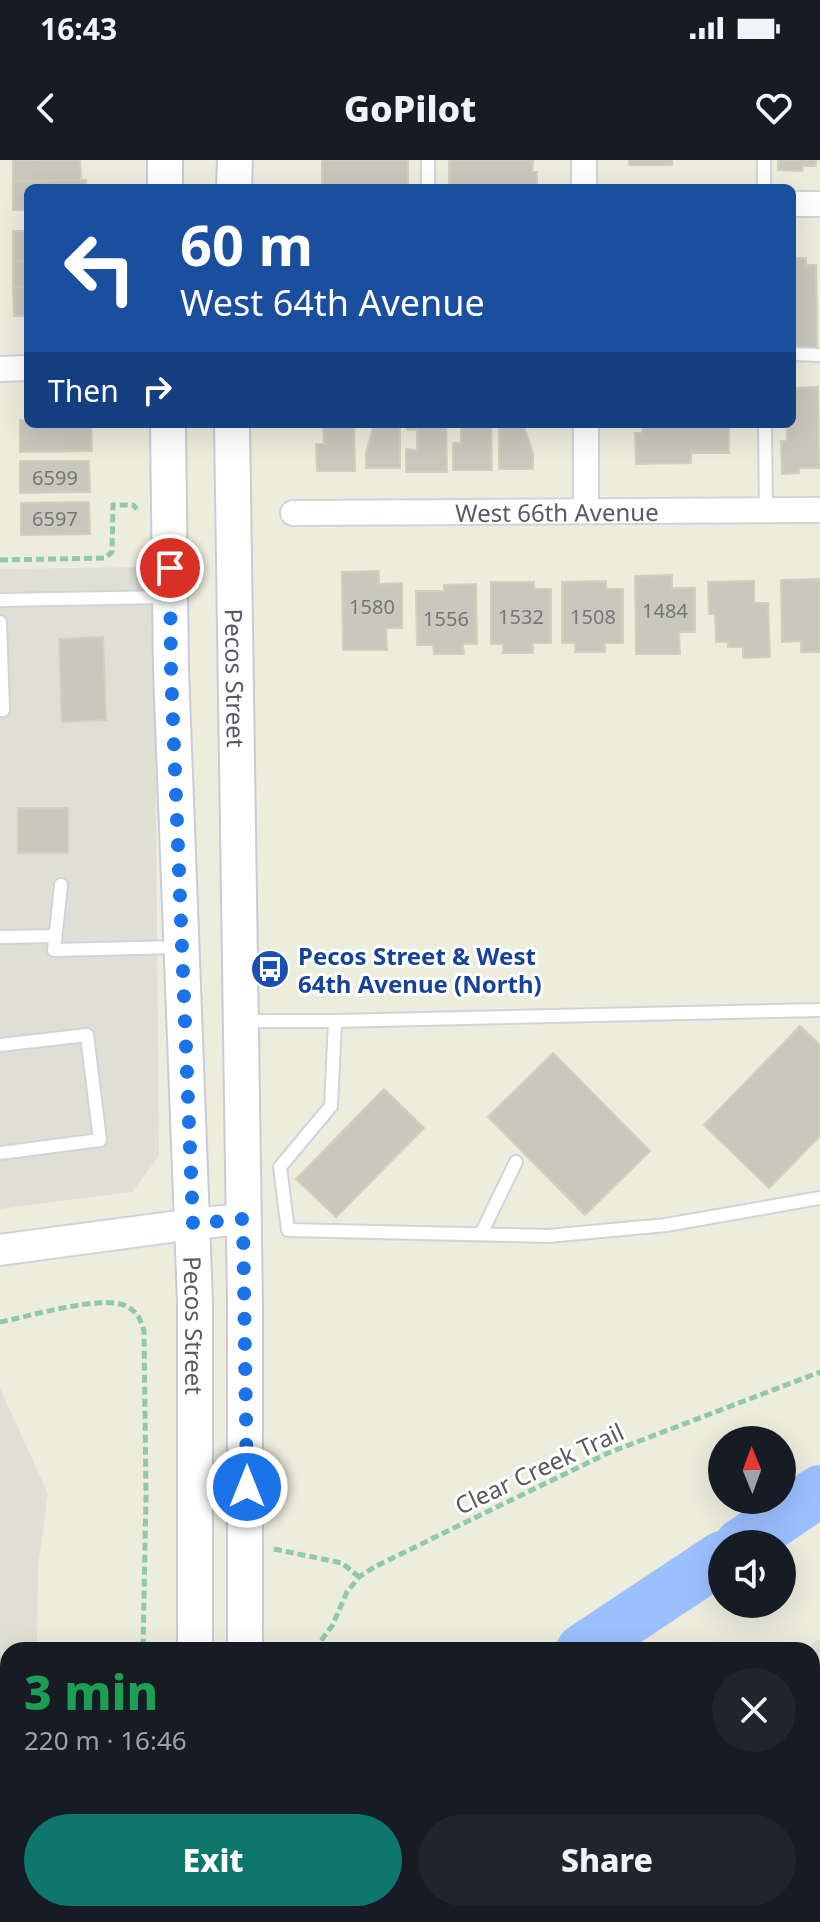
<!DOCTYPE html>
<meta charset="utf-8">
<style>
:root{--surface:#171b24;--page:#20242c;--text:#f1f3f6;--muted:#9ea1a6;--accent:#0f766e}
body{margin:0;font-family:"Noto Sans",sans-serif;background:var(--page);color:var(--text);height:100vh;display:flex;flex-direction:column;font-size:30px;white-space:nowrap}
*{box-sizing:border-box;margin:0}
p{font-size:26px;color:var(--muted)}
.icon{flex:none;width:44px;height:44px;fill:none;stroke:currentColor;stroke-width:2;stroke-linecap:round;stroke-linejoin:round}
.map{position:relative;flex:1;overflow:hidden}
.sheet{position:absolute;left:0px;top:1482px;width:820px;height:280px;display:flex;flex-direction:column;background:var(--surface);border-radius:24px 24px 0 0;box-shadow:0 8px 32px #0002}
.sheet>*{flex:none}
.guide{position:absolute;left:24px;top:24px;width:772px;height:244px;border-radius:12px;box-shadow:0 8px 32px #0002;background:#1a4fa0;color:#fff;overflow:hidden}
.needle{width:52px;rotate:359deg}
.controls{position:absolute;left:708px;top:1266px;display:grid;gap:16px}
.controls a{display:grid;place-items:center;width:88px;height:88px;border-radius:50%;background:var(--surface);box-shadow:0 8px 32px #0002;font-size:40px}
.pin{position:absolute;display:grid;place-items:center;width:68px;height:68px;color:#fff;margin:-34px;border:4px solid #fff;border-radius:50%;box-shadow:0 2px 8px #0007}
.me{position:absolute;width:88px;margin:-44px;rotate:0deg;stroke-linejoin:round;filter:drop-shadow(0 0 6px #0008)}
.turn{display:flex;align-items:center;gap:28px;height:168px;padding:0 24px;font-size:36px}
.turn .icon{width:104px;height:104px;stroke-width:2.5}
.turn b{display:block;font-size:56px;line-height:68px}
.then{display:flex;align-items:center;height:76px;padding:0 24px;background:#0003;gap:16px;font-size:30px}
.round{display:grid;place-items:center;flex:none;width:84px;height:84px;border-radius:42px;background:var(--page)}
.headline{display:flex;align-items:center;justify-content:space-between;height:136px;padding:0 24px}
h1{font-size:48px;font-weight:800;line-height:60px;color:#1e9e55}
.primary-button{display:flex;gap:16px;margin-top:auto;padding:16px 24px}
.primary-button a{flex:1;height:92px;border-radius:48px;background:var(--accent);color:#fff;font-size:32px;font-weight:800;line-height:92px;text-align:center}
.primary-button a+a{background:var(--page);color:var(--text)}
.status{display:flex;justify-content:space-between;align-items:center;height:56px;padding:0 40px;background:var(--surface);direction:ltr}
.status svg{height:22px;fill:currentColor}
header{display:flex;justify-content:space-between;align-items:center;height:104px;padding:0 24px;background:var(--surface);font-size:36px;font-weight:800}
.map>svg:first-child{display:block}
</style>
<div class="status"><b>16:43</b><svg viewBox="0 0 49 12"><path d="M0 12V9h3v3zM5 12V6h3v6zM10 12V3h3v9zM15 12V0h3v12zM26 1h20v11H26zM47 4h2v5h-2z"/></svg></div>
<header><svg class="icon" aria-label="back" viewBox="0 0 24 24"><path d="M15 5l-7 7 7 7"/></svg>GoPilot<svg class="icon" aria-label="heart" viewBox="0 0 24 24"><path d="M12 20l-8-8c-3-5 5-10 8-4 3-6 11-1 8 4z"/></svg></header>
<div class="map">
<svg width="820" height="1762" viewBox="0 0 820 1762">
<rect width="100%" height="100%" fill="#ededde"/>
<g fill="#e0dfd6">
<path d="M154,407L159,996L132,1032L0,1049V409Z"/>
<path d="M0,1228L48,1334L38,1407L37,1490H8V1591L0,1610Z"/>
<path d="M820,1478V1762H461L471,1754H812V1490H805Z"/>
</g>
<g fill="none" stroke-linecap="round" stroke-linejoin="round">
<g stroke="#9cbfff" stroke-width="52">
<path d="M741,1384L820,1331"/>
<path d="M582,1490L722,1397"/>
</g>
</g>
<g fill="#cac8bd" stroke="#d2cfbc" stroke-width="2">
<path d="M13,0H80L81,20L13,21Z"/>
<rect x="322" y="0" width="86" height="28"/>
<path d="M449,0H533L532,12H537V28H449Z"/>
<rect x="629" y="0" width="43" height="5"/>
<path d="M778,0H816V6H803L802,11L778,10Z"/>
<path d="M86,20V28H28V50H13V21Z"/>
<rect x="13" y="71" width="15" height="30"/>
<path d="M792,98H806V105H816L817,190H792Z"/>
<rect x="13" y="101" width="15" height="26"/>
<path d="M13,127H28V156H14Z"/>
<path d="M818,227L819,308H799V313L782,314L781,281H787V264H792V228Z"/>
<path d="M20,260H28V264H91L92,291L20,292Z"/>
<path d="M323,264H354L355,311H317L316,284H324Z"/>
<path d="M374,264H400V308H366V293Z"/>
<path d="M407,264H446L447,312H406V289L417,290V270H407Z"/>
<path d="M461,264H491L492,310H453V283H461Z"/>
<path d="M499,264H523L533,294V309H499Z"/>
<path d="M643,264H729V293H691V303L636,304L635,273H642Z"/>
<path d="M20,301H89L90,332L20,333Z"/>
<path d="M89,342L90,374L21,375V343Z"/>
<path d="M379,411V424L402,423V468H386L387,490H343L342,412Z"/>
<path d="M672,415V428H695V472H679L680,494H636L635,416Z"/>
<path d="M820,419V492H801V481L782,482L781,420Z"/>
<path d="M606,421V429H623V483H605V492H575V483H562V422Z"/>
<path d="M754,421V443H768L770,497L743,498V487H728V482H716L715,454H709L708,422Z"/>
<path d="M491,422H534V429H551V483H533V493H503V484H491Z"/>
<path d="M476,424L477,484H463L464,494H434L433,485H417L416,431H444V425Z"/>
<path d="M103,477L106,560L62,562L59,479Z"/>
<rect x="18" y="648" width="50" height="45"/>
<path d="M800,866L820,885V976L769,1028L704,965Z"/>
<path d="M553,893L650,991L585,1055L488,957Z"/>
<path d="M384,929L424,968L336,1057L296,1019Z"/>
</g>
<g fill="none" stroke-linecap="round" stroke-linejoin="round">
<g stroke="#d2d3da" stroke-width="16">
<g id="service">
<path d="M428,0V28"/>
<path d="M764,0V28"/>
<path d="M792,194L820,195"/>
<path d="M765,264L766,350"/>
<path d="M0,440L167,437"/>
<path d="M0,462L3,550H0"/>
<path d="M61,725L54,790L178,787"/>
<path d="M0,777L55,776"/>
<path d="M244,861H335L331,946L280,1007L288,1070L548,1076L666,1065L820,1038"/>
<path d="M335,861L820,850"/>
<path d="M0,885L87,875L100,980L0,993"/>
<path d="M481,1074L516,1002"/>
<path d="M812,1681L820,1675"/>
<path d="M704,1762L715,1754"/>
</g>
</g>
<g stroke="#d2d3da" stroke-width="28">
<g id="minor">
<path d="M584,0V28"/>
<path d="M792,44H820"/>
<path d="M0,209L28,208"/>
<path d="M586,264V351"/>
<path id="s1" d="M293,353L820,350"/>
</g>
</g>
<g stroke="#d2d3da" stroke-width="34">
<path id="tertiary" d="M0,1090L193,1064L243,1059"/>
</g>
<g stroke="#cacbd4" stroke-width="38">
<g id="secondary">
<path d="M165,0V28"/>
<path d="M234,28L235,0"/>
<path id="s2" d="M168,264L171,510L195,1142V1490"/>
<path id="s3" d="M232,264L245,1142V1490"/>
<path d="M197,1754V1762"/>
<path d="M250,1754V1762"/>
</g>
</g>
<g stroke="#91c8ac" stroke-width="5" stroke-dasharray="8 4" stroke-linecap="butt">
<path d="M0,400L105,398L112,392L113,345H133L137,349"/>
<path d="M0,1162C27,1157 103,1134 126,1146C137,1151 141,1160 144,1171L146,1335L143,1490"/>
<path d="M274,1389L342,1403L359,1417"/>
<path d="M314,1490L332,1466L347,1432L359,1417L376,1406L608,1293L820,1212"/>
</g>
<use href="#service" stroke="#fff" stroke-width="12"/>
<use href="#minor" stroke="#fff" stroke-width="24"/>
<use href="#tertiary" stroke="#fff" stroke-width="30"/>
<use href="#secondary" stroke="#fff" stroke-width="34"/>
</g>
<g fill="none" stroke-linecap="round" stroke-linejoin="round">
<path stroke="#1a73e8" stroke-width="14" stroke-dasharray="0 25.2" d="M170,408L171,510L193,1064L243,1059L247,1327"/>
</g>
<defs>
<g id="bus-disc" transform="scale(2)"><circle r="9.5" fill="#1a4fb4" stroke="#fff"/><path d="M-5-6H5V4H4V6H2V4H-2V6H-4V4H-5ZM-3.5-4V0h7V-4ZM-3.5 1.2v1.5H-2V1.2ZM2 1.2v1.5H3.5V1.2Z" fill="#fff"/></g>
</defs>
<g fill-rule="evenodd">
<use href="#bus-disc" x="270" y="809"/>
</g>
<g text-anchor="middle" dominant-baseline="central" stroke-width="6" stroke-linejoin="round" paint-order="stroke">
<g font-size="20" fill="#747678">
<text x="55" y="317">6599</text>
<text x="55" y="358">6597</text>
<text x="372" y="446">1580</text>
<text x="665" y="450">1484</text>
<text x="521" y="456">1532</text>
<text x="593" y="456">1508</text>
<text x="446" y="458">1556</text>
</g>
<g font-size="24" fill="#585a61" stroke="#fff">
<text stroke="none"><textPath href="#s1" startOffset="264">West 66th Avenue</textPath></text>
<text stroke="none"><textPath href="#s3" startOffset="254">Pecos Street</textPath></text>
<text stroke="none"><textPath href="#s2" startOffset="902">Pecos Street</textPath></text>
<text transform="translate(539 1308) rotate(-25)">Clear Creek Trail</text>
</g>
<g font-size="24" font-weight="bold" fill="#164399" stroke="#fff" text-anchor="start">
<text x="298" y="795">Pecos Street &amp; West<tspan x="298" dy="28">64th Avenue (North)</tspan></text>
</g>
</g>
</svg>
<div class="controls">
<a><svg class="needle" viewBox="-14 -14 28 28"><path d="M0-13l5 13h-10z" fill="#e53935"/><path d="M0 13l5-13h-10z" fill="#9ea1a6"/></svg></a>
<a><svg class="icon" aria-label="sound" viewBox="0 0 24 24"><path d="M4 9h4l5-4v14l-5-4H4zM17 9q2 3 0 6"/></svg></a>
</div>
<div class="pin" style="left:170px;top:408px;background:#d93025"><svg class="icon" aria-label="arrive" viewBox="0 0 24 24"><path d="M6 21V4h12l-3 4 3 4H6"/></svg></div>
<svg class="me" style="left:247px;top:1327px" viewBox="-20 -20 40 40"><circle r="17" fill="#1a73e8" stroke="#fff" stroke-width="3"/><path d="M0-11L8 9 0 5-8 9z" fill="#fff"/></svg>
<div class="guide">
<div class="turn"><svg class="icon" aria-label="left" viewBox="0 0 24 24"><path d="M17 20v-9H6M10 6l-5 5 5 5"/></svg><div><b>60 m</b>West 64th Avenue</div></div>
<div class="then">Then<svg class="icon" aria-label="right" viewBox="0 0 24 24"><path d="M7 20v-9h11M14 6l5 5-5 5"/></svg></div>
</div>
<section class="sheet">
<div class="headline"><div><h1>3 min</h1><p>220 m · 16:46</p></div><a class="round"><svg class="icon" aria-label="close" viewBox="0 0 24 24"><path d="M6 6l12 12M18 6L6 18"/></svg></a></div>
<div class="primary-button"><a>Exit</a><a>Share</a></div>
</section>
</div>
